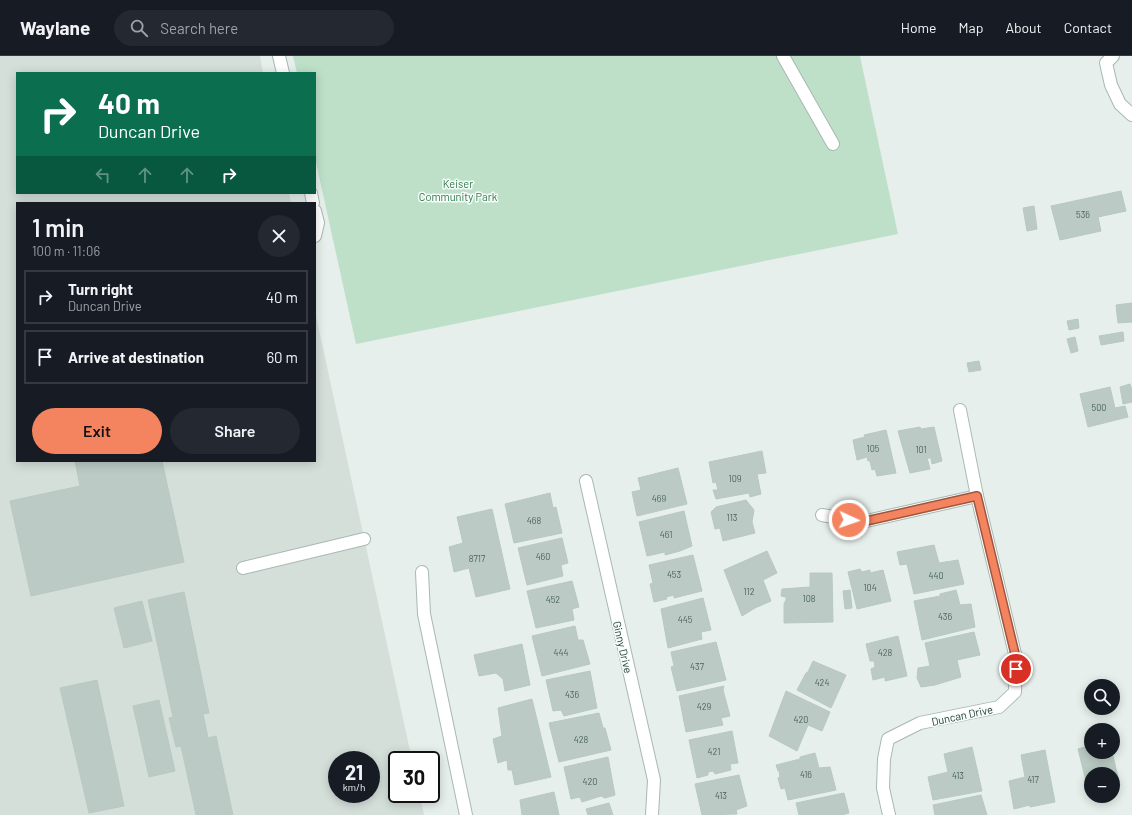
<!DOCTYPE html>
<meta charset="utf-8">
<style>
:root{--surface:#171b24;--page:#242831;--text:#f1f3f6;--muted:#9ea1a6;--line:#363941;--accent:#f4845f}
body{margin:0;font-family:Barlow,sans-serif;background:var(--page);color:var(--text);height:100vh;display:flex;flex-direction:column;font-size:15px;white-space:nowrap}
*{box-sizing:border-box;margin:0}
p{font-size:13px;color:var(--muted)}
.icon{flex:none;width:22px;height:22px;fill:none;stroke:currentColor;stroke-width:2;stroke-linecap:round;stroke-linejoin:round}
.map{position:relative;flex:1;overflow:hidden}
.sheet{position:absolute;left:16px;top:146px;width:300px;height:260px;display:flex;flex-direction:column;background:var(--surface);border-radius:0px;box-shadow:0 2px 10px #0003}
.sheet>*{flex:none}
.top-card{position:absolute;left:16px;top:16px;width:300px;height:122px;border-radius:0px;box-shadow:0 2px 10px #0003;background:#0b6e4f;color:#fff;overflow:hidden}
.buttons{position:absolute;left:1084px;top:623px;display:grid;gap:8px}
.buttons a{display:grid;place-items:center;width:36px;height:36px;border-radius:50%;background:var(--surface);box-shadow:0 2px 10px #0003;font-size:20px}
.speed{position:absolute;left:328px;top:695px;display:flex;gap:8px;font-size:20px;font-weight:700;text-align:center}
.speed>*{display:grid;place-content:center;width:52px;height:52px;border-radius:50%;background:var(--surface);box-shadow:0 2px 10px #0003;line-height:1}
.speed small{font-size:10px;font-weight:400}
.speed .limit{border:2px solid #111;border-radius:6px;background:#fff;color:#111}
.pin{position:absolute;display:grid;place-items:center;width:34px;height:34px;color:#fff;margin:-17px;border:2px solid #fff;border-radius:50%;box-shadow:0 1px 4px #0007}
.me{position:absolute;width:44px;margin:-22px;rotate:93deg;stroke-linejoin:round;filter:drop-shadow(0 0 3px #0008)}
.turn{display:flex;align-items:center;gap:14px;height:84px;padding:0 16px;font-size:18px}
.turn .icon{width:52px;height:52px;stroke-width:2.5}
.turn b{display:block;font-size:28px;line-height:34px}
.lanes{display:flex;align-items:center;height:38px;padding:0 16px;background:#0003;justify-content:center;gap:20px;direction:ltr}
.lanes .off{opacity:.35}
.round{display:grid;place-items:center;flex:none;width:42px;height:42px;border-radius:21px;background:var(--page)}
.overview{display:flex;align-items:center;justify-content:space-between;height:68px;padding:0 16px}
h1{font-size:24px;font-weight:600;line-height:30px}
.button{display:flex;gap:8px;margin-top:auto;padding:8px 16px}
.button a{flex:1;height:46px;border-radius:24px;background:var(--accent);color:#111;font-size:16px;font-weight:600;line-height:46px;text-align:center}
.button a+a{background:var(--page);color:var(--text)}
ul{padding:0;list-style:none}
li{display:flex;align-items:center;gap:12px;height:54px;margin:0 8px 6px;padding:0 8px;border:2px solid var(--line);border-radius:0px}
li div{flex:1}
li b{display:block;font-size:15px}
li em{font-style:normal}
header{display:flex;align-items:center;gap:24px;box-sizing:border-box;height:56px;padding:0 20px;background:var(--surface);border-bottom:1px solid var(--line)}
header strong{font-size:19px}
nav{display:flex;gap:22px;margin-inline-start:auto;font-size:14px}
.search{width:280px;height:36px;background:var(--page);display:flex;align-items:center;gap:10px;box-sizing:border-box;padding:0 14px;border-radius:22px;color:var(--muted);font-size:15px}
.map>svg:first-child{display:block}
</style>
<header>
<strong>Waylane</strong>
<div class="search"><svg class="icon" aria-label="search" viewBox="0 0 24 24"><circle cx="10" cy="10" r="6"/><path d="M15 15l6 6"/></svg>Search here</div>
<nav><a>Home</a><a>Map</a><a>About</a><a>Contact</a></nav>
</header>
<div class="map">
<svg width="1132" height="759" viewBox="0 0 1132 759">
<rect width="100%" height="100%" fill="#e6efeb"/>
<path fill="#d4dfda" fill-rule="evenodd" d="M0,0H260L263,17H17V137H289L291,147H17V405H315V255L412,704H397V738H420L424,759H0ZM337,704H371V738H337Z"/>
<path fill="#bfe0c8" d="M293,0H860L898,178L356,288L315,102V17H297Z"/>
<g fill="#bbcac4" stroke="#b8c9c2">
<path d="M1121,135L1126,155L1098,161L1101,175L1060,184L1051,150Z"/>
<path d="M1034,150L1037,173L1027,175L1023,152Z"/>
<path d="M1132,247V266L1118,267L1116,249Z"/>
<path d="M1078,263L1079,272L1069,274L1067,265Z"/>
<path d="M1123,276L1124,285L1101,289L1099,280Z"/>
<path d="M1075,281L1078,295L1071,297L1067,283Z"/>
<path d="M979,305L981,314L969,316L967,307Z"/>
<path d="M1130,328L1132,334V346L1123,348L1120,331Z"/>
<path d="M1110,331L1115,352L1125,350L1128,361L1088,371L1080,338Z"/>
<path d="M920,371L921,373L934,371L942,405L932,408L931,402H927L930,413L910,417L898,375Z"/>
<path d="M886,374L896,417L877,420L875,413L872,414L870,405H868L867,401L857,404L853,384L865,381L864,379Z"/>
<path d="M762,395L766,417L757,418L761,438L750,441L749,437L716,443L713,434H718L716,426L713,427L709,406Z"/>
<path d="M75,405H162L184,506L31,540L10,445L80,430Z"/>
<path d="M678,412L687,448L637,460L632,436L641,434L638,422Z"/>
<path d="M550,437L553,452L556,451L562,477L514,487L505,448Z"/>
<path d="M746,444L754,454L752,466L755,477L723,485L720,472L715,473L711,456L716,451Z"/>
<path d="M492,453L510,533L476,541L469,512L454,516L449,491L463,487L457,461Z"/>
<path d="M684,455L692,490L680,495L665,499V496L647,500L639,466Z"/>
<path d="M562,482L568,507L561,509L563,520L527,529L518,492Z"/>
<path d="M934,489L939,507L958,504L964,528L914,538L907,508L900,509L897,496Z"/>
<path d="M767,495L777,517L763,524L771,545L755,552L742,560L724,514Z"/>
<path d="M693,499L702,535L674,542V539L666,541L667,543L654,546L650,528L653,527L649,509Z"/>
<path d="M860,513L862,516L870,514V517L883,514L891,545L857,553L848,516Z"/>
<path d="M810,517H832L833,566L784,567V548L786,544V541L781,540L782,533L810,531Z"/>
<path d="M572,525L579,551L572,553L574,564L536,572L527,535Z"/>
<path d="M850,534L852,552L845,553L843,535Z"/>
<path d="M956,534L960,549L971,548L975,571L922,584L914,545L940,540V538Z"/>
<path d="M184,536L209,657L203,658L208,682L216,680L233,759H196L181,690L176,691L169,662L173,661L148,544Z"/>
<path d="M703,542L711,574L701,576L702,583L668,592L661,553Z"/>
<path d="M142,545L152,585L124,592L114,552Z"/>
<path d="M575,570L578,584H583L590,608L542,620L532,580Z"/>
<path d="M974,576L980,599L957,604L961,621L935,629L921,631L917,622L918,612L930,610L925,587Z"/>
<path d="M898,580L907,620L885,625V621L873,624L871,613L875,611L874,605H870L866,588Z"/>
<path d="M716,586L726,624L677,635L671,611L674,610L671,596Z"/>
<path d="M522,588L530,629L505,635L503,623L496,617L479,620L474,599Z"/>
<path d="M813,605L846,619L831,652L797,634L806,617L808,616Z"/>
<path d="M590,615L597,652L564,660L561,654L553,655L546,624Z"/>
<path d="M97,624L124,750L89,757L60,632Z"/>
<path d="M724,630L723,634L730,660L721,662L723,669L686,676L679,640Z"/>
<path d="M786,635L830,656L822,675L808,669L797,695L769,680Z"/>
<path d="M532,643L551,721L515,729L512,714H508L507,704L498,707L493,683L502,680L498,652Z"/>
<path d="M159,644L175,715L149,721L133,650Z"/>
<path d="M599,657L603,672H605L611,694L559,706L549,667Z"/>
<path d="M732,675L738,707L730,708L731,714L715,718L713,715L708,716V719L697,722L689,684Z"/>
<path d="M1091,689V696H1112L1120,729L1113,731V718H1091V736L1089,737L1078,693Z"/>
<path d="M972,691L982,735L933,744L928,721L948,716L944,698Z"/>
<path d="M1045,694L1055,746L1030,751V749L1014,753L1009,725L1025,721L1021,699Z"/>
<path d="M815,697L819,712L830,711L836,734L788,744L785,732L781,733L778,722L780,721L779,715H778L776,709L800,703V701Z"/>
<path d="M608,701L615,739L605,742L601,740L582,746L580,741L571,743L564,711Z"/>
<path d="M739,719L747,750L736,754L737,758L702,759L695,728Z"/>
<path d="M554,736L559,759H522L520,744Z"/>
<path d="M844,737L849,757L842,759H799L796,747Z"/>
<path d="M981,739L987,759H935L933,749Z"/>
<path d="M609,747L613,759H588L586,753Z"/>
</g>
<g fill="none" stroke-linecap="round" stroke-linejoin="round">
<g stroke="#a8b8b2" stroke-width="14">
<g id="lane">
<path d="M279,0L283,17"/>
<path d="M783,0L833,88"/>
<path d="M311,137L313,147"/>
<path d="M315,155L318,167L315,180"/>
<path d="M243,512L364,483"/>
<path d="M422,516L424,558L466,759"/>
</g>
</g>
<g stroke="#a8b8b2" stroke-width="14">
<g id="street">
<path d="M1113,0L1106,7L1111,29L1120,48L1132,59"/>
<path d="M586,425L654,724L652,759"/>
<path d="M822,459L862,466L977,440"/>
<path d="M889,759L883,732L884,703L888,683L920,667L999,651L1015,636L1016,602L977,440L960,354"/>
</g>
</g>
<use href="#lane" stroke="#fff" stroke-width="12"/>
<use href="#street" stroke="#fff" stroke-width="12"/>
</g>
<g fill="none" stroke-linecap="round" stroke-linejoin="round">
<g stroke="#9f563e" stroke-width="10">
<path id="route" d="M849,464L862,466L977,440L1016,602V613"/>
</g>
<use href="#route" stroke="#f4845f" stroke-width="7"/>
</g>
<g text-anchor="middle" dominant-baseline="central" stroke-width="3" stroke-linejoin="round" paint-order="stroke">
<g font-size="9" fill="#4a645c">
<text x="1083" y="158">536</text>
<text x="1099" y="351">500</text>
<text x="873" y="392">105</text>
<text x="921" y="393">101</text>
<text x="735" y="422">109</text>
<text x="659" y="442">469</text>
<text x="732" y="461">113</text>
<text x="534" y="464">468</text>
<text x="666" y="478">461</text>
<text x="543" y="500">460</text>
<text x="477" y="502">8717</text>
<text x="674" y="518">453</text>
<text x="936" y="519">440</text>
<text x="870" y="531">104</text>
<text x="749" y="535">112</text>
<text x="809" y="542">108</text>
<text x="553" y="543">452</text>
<text x="945" y="560">436</text>
<text x="685" y="563">445</text>
<text x="561" y="596">444</text>
<text x="885" y="596">428</text>
<text x="697" y="610">437</text>
<text x="822" y="626">424</text>
<text x="572" y="638">436</text>
<text x="704" y="650">429</text>
<text x="801" y="663">420</text>
<text x="581" y="683">428</text>
<text x="714" y="695">421</text>
<text x="806" y="718">416</text>
<text x="958" y="719">413</text>
<text x="1033" y="723">417</text>
<text x="590" y="725">420</text>
<text x="721" y="739">413</text>
</g>
<g font-size="11" fill="#2d7a4b" stroke="#f7fbf9">
<text x="458" y="127">Keiser<tspan x="458" dy="13">Community Park</tspan></text>
</g>
<g font-size="11" fill="#24423a" stroke="#f7fbf9">
<text transform="translate(623 591) rotate(77)">Ginny Drive</text>
<text transform="translate(962 659) rotate(-12)">Duncan Drive</text>
</g>
</g>
</svg>
<div class="buttons">
<a><svg class="icon" aria-label="search" viewBox="0 0 24 24"><circle cx="10" cy="10" r="6"/><path d="M15 15l6 6"/></svg></a>
<a>+</a>
<a>−</a>
</div>
<div class="speed"><div>21<small>km/h</small></div><div class="limit">30</div></div>
<div class="pin" style="left:1016px;top:613px;background:#d93025"><svg class="icon" aria-label="arrive" viewBox="0 0 24 24"><path d="M6 21V4h12l-3 4 3 4H6"/></svg></div>
<svg class="me" style="left:849px;top:464px" viewBox="-20 -20 40 40"><circle r="17" fill="#f4845f" stroke="#fff" stroke-width="3"/><path d="M0-11L8 9 0 5-8 9z" fill="#fff"/></svg>
<div class="top-card">
<div class="turn"><svg class="icon" aria-label="right" viewBox="0 0 24 24"><path d="M7 20v-9h11M14 6l5 5-5 5"/></svg><div><b>40 m</b>Duncan Drive</div></div>
<div class="lanes"><svg class="icon off" aria-label="left" viewBox="0 0 24 24"><path d="M17 20v-9H6M10 6l-5 5 5 5"/></svg><svg class="icon off" aria-label="ahead" viewBox="0 0 24 24"><path d="M12 20V5M6 11l6-6 6 6"/></svg><svg class="icon off" aria-label="ahead" viewBox="0 0 24 24"><path d="M12 20V5M6 11l6-6 6 6"/></svg><svg class="icon" aria-label="right" viewBox="0 0 24 24"><path d="M7 20v-9h11M14 6l5 5-5 5"/></svg></div>
</div>
<section class="sheet">
<div class="overview"><div><h1>1 min</h1><p>100 m · 11:06</p></div><a class="round"><svg class="icon" aria-label="close" viewBox="0 0 24 24"><path d="M6 6l12 12M18 6L6 18"/></svg></a></div>
<ul>
<li><svg class="icon" aria-label="right" viewBox="0 0 24 24"><path d="M7 20v-9h11M14 6l5 5-5 5"/></svg><div><b>Turn right</b><p>Duncan Drive</p></div><em>40 m</em></li>
<li><svg class="icon" aria-label="arrive" viewBox="0 0 24 24"><path d="M6 21V4h12l-3 4 3 4H6"/></svg><div><b>Arrive at destination</b></div><em>60 m</em></li>
</ul>
<div class="button"><a>Exit</a><a>Share</a></div>
</section>
</div>
